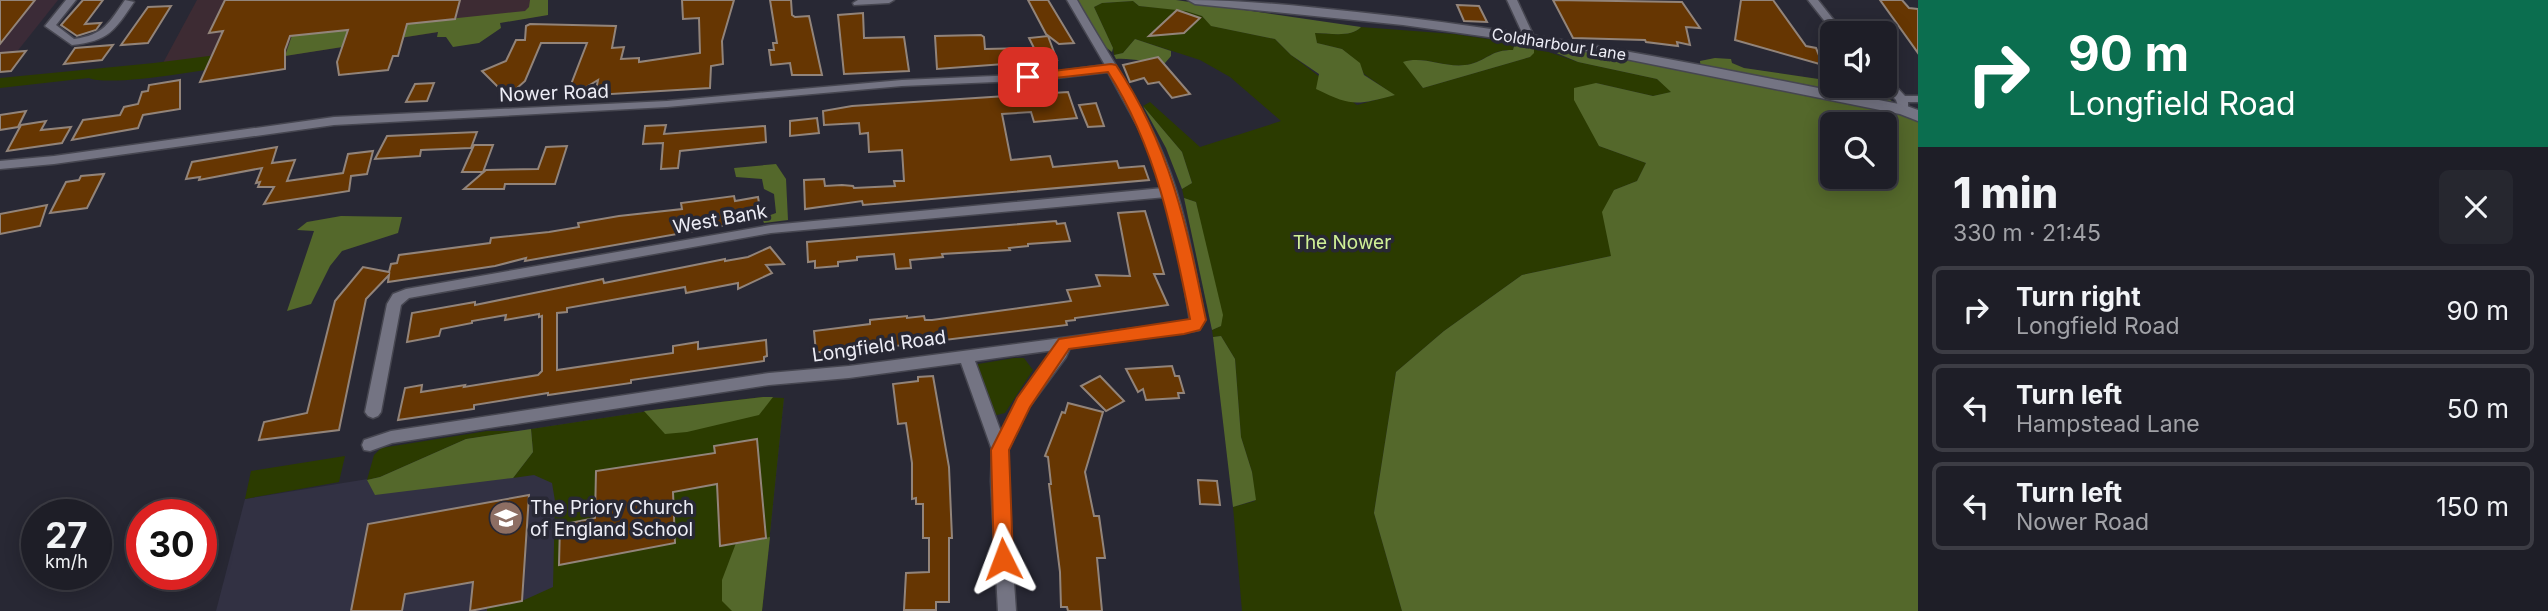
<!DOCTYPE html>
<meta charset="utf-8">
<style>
:root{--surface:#1e1e27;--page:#26272f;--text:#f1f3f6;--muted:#a1a2a7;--line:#3c3c44}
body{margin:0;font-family:Inter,sans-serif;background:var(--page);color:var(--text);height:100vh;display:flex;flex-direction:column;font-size:26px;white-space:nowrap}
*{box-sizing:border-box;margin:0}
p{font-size:23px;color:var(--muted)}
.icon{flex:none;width:38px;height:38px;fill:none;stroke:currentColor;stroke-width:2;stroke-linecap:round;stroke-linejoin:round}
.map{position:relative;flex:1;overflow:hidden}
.drawer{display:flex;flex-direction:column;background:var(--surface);width:630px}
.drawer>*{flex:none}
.hud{background:#0b6e4f;color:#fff;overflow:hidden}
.fabs{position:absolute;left:1820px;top:21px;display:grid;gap:14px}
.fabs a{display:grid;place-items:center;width:77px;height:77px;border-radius:10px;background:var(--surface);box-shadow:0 4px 18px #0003,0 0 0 2px var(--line);font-size:35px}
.speed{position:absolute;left:21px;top:499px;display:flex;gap:14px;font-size:35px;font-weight:700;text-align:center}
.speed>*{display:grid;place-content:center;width:91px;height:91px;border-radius:50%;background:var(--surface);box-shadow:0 4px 18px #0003,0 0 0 2px var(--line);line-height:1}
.speed small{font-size:18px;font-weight:400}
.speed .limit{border:10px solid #d22;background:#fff;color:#111}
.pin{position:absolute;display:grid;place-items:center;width:60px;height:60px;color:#fff;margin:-30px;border-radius:14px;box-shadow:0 4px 10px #0006}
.me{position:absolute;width:77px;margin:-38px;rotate:357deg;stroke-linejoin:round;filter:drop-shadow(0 0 5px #0008)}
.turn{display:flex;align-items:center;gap:24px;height:147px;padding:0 35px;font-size:32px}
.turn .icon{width:91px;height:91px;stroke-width:2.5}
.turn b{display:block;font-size:49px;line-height:60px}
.round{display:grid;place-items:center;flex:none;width:74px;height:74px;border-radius:10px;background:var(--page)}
.summary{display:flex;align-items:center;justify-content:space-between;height:119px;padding:0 35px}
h1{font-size:42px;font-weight:800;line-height:52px}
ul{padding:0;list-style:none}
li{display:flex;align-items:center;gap:21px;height:88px;margin:0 14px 10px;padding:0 21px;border:4px solid var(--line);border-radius:10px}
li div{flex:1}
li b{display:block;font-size:26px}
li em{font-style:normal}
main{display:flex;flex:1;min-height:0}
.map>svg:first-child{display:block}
</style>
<main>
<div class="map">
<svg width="1918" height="611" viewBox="0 0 1918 611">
<rect width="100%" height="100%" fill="#282834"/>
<path fill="#3d2b33" d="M197,0H548V15L156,76Z"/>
<path fill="#3b2b37" d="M0,0H58L0,73Z"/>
<path fill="#323143" d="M763,397L784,398L762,611H216L245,499L380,477L466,439L669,408Z"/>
<g fill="#2b3b00">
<path d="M1133,1L1139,6L1185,10L1202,16L1212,26L1275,39L1291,55L1357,105L1394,95L1364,74L1359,63L1342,49L1317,43L1314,33C1328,33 1351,38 1361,27L1454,34L1515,43L1513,50C1491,50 1490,58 1471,64C1447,70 1426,55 1404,62L1423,88L1530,57L1534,47L1578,62L1657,79L1672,92L1653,96L1596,83L1599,146L1646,163L1637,181L1614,190L1611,256L1522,275L1444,331L1396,372L1374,513L1402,611H1242L1233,507L1255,501L1252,472L1241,437L1235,359L1221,336L1213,337L1212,330L1221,326L1196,202L1184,198L1182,189L1192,183L1182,152L1143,106L1150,102L1200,147L1281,121L1230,77L1200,60L1135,39L1123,53L1114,55L1113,48L1094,7L1102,3Z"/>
<path d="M287,46L285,56C249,62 115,89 89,78L0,88V78L154,63Z"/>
<path d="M1014,358H1024L1033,370L1005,413L997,415L992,413L975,369L978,364Z"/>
<path d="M763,397L784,398L762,611H487V608L522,601L553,587L555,501L552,483L534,475L513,478L533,452L531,429L669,408Z"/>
<path d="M487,431H520L466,439L380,477L367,480L374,455L381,448Z"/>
<path d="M345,456L339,482L245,499L251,471Z"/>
</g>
<g fill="#54682b" fill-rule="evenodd">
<path d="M304,0L316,33L525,11L529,7L530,0H548V15L500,23L501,28L479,43L453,47L446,37H437L438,32L285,56Z"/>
<path d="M1077,0H1176L1361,27C1351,38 1329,33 1315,33L1317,43L1342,49L1360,63L1364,75L1395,95C1356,105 1353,107 1316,89L1319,74L1291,55L1275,39L1211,26L1202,16L1186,11L1139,6L1133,1L1102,3L1094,7L1113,48L1112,52L1104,46Z"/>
<path d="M1135,39L1171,51V56L1165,63C1148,63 1133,58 1116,59L1114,55L1123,53Z"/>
<path d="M1515,43L1534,47V53L1530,57L1423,88L1403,62C1425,55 1447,70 1471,64C1489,59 1491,50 1513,50Z"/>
<path d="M1547,49L1581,50L1701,71L1700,61L1715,58L1731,59L1732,63L1744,68L1832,81V86L1876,89L1918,121V611H1402L1374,513L1396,372L1444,331L1522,275L1611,256L1602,212L1614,190L1637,181L1646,163L1599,146L1574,100V88L1596,83L1653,96L1671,92L1657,79L1578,62ZM1832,124H1885V177H1832Z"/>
<path d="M1143,106L1182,152L1192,183L1182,189L1166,148Z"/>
<path d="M776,164L786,179L788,220L764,223L762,218L776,213L774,194L764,189L762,179L736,177L734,168Z"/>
<path d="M1184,198L1196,202L1223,315L1221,326L1212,330Z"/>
<path d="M341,216L402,217L398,233L342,251L330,266L311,304L287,311L314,231L297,230L307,222Z"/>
<path d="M1221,336L1235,359L1241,437L1252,472L1256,500L1233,507L1213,337Z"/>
<path d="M763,397H773L759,415L687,432L665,434L644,411Z"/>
<path d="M531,429L533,452L513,478L375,495L367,480L380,477L466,439Z"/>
<path d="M770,537L762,611H732L722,601V580L736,543Z"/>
</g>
<g fill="#663602" stroke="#92847a" stroke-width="2">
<path d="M0,0H35L0,44Z"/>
<path d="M83,0H103L85,24L101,23L96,30L77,36L61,25Z"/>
<path d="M225,0H460L455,19L407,24L398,56H393L388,70L339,75L337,62L348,30L290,36L285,50V69L200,82L223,31L209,33Z"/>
<path d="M682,0H734L722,41L723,64L711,66L710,88L595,95L598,80L565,100L587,43H541L525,81L516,89L501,90L482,71L506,61L516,40H525L526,26L530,24L616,26L612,48L624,47L621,59L639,58V62L700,53L699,18L683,19Z"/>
<path d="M770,0H791L792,15L795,17L809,16L822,75H792L790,63L771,65L769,50H774L773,43H777Z"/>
<path d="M1028,0H1048L1074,43L1059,44L1046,34Z"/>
<path d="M1553,0L1682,2L1700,28L1686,27L1690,45L1677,42L1678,46L1646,42L1645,40L1573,38Z"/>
<path d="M1741,0H1773L1806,46L1816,48L1823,65L1735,40Z"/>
<path d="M1880,0H1902L1909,8L1918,9V53Z"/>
<path d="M1457,5L1479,6L1487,22L1464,21Z"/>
<path d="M171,6L148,43L121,45L148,7Z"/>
<path d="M1177,10L1200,18L1184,33L1149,36Z"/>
<path d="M863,13L864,38L904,37L909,71L844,74L838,15Z"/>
<path d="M981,35L984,37L985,49L1034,48L1029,38L1048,36L1057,60L937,69L935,36Z"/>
<path d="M113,45L102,60L64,64L75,48Z"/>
<path d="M26,51L11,71L0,72V53Z"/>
<path d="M1158,57L1190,94L1172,98L1159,82L1148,84L1144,78L1130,82L1123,65Z"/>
<path d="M180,80V109L143,115L138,128L72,140L83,120L120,115L124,107L138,104L142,92L148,91L149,85Z"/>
<path d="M434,83L427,101L406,102L415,84Z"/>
<path d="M1068,92L1077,118L1034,122L1031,112L1002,114L1011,160L1050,156L1053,167L1117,161L1119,168L1144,166L1149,180L863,205L862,201L805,209L804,180L824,179L825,186L842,185L853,186L854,188L895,186L894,181H904L902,150L869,152L868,133L860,134L859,123L824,125L823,111L852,106Z"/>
<path d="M1096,103L1104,126L1088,127L1079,105Z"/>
<path d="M26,111L18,127L0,130V115Z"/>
<path d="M817,118L819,133L790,136V121Z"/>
<path d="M46,121L41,130L71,127L62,143L7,151L21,125Z"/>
<path d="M666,125L664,134L765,126L766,142L680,151L678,168L661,169L663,143L643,144L645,126Z"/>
<path d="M477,132L471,148L421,150L420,156L375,159L387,136Z"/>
<path d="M474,145H493L483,172H462Z"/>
<path d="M567,146L555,184H505L504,189H464L486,170L538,169L546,147Z"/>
<path d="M277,147L272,163L295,160L287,181L343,173L348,154L373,151L367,174L351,176L349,191L317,196L264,204L274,187H258L260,182L256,183L262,168L199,180L200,177L186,179L192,162Z"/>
<path d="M104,174L87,208L50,213L66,182L79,180L81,176Z"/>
<path d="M734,196L735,201L758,197L761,215L756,216V220L525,261L526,258L495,266L388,282L389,275L366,299L339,430L259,440L264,422L307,413L335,301L363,267L389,272L391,264L397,263L399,255L490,243L491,238L549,232L579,227L578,223L619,216L682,209L681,203Z"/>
<path d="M47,205L40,226L0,234V214Z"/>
<path d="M1145,211L1164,274H1154L1168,305L1075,318V320L1066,321L1067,325L822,355L821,352H816L814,331L870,324V320L907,316V318L924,316L925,320H932L1071,301L1067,290L1100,286L1096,275L1130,276L1118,213Z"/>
<path d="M1056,221L1057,224L1065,223L1070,241L1028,244V246L1009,248L1010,250L942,254L943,257L910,260L911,268L896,269L894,254L857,257V260L838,262V266L815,268V261L808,262L807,242Z"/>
<path d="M770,247L784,264L766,265L772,273L738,289V283L686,293L685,287L567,308V312L557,313V370L673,353V346L698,342V349L766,340L767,356L764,357V361L631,380V383L548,395V393L474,405V409L398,420L405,388L422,385L421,392L465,385L464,387L538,375L542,371V316L539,317V314L505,320L506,315L472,321V323L441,329L439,336L407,342L412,313L475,302V305L603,279L604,283L725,259V261L748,257Z"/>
<path d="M1172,366L1175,376H1179L1184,393H1178L1179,398L1146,400L1143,389L1138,392L1126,369Z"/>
<path d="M933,376L949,467L952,538H949V602H936V610H904L906,573L929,572V538H923V504H916V498L912,499V463L906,423L898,424L893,384L918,381V377Z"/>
<path d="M1100,376L1124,401L1106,411L1081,386Z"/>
<path d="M1068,403L1103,412L1085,472L1094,516H1099L1105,558H1097L1102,611H1068L1067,607H1061L1060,572L1049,484H1051L1048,457L1045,456L1062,412L1065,413Z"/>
<path d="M757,439L766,538L720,546L717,484L673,492L675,543L559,565L560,525L595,518L596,471L715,453L714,446Z"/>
<path d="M1198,480L1217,481L1220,505L1200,504Z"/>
<path d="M529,495L522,601L470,611L473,582L405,594L402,611H351L368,524Z"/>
</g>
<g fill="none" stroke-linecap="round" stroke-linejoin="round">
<g stroke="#464650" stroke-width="3">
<g id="minor">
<path d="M66,0H76L56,25L74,39C104,35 109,23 125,0L134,2C114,31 109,41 72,45L45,26Z"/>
<path d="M858,0H894L889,3L854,5L853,3Z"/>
<path d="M1067,0H1077C1107,53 1142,103 1165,159C1186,210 1194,266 1205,320L1199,330L1194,331L1070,348L1066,357L1029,407L1008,450L1007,481L1016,611H998L991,481L992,450L961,363L849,378L769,385L392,443L370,451L364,450L362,445L364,440L391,431L769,373L849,366L1190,321L1180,259L1166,197L771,233L409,298L401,305L381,412L378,416L373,418L368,416L365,412L387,304L393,294L406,289L771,225L1163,188L1144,138L1108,72L1039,80L902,86L667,107L334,125L54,164L0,169V161L54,156L334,117L667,101L902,80L1039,74L1105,65ZM1055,350L1018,399L1001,432L975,361Z"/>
<path d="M1507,0H1517L1535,39L1534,41L1530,42L1525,39Z"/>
<path d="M1808,0H1818L1844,33H1834Z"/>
<path d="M1885,78L1889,79L1905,96H1918V102H1908V112H1900L1896,100L1883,86Z"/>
</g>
</g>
<g stroke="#464650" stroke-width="3">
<path id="tertiary" d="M1188,0C1245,0 1300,6 1357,12C1541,31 1722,69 1904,105L1918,110V121L1900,114L1581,50L1403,25L1195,4Z"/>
</g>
<use href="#minor" fill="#747483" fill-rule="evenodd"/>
<use href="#tertiary" fill="#747483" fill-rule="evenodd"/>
</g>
<path fill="#ea580c" stroke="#983908" stroke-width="2" d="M1111,64L1116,65C1170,145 1187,227 1206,320L1200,330L1184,334L1069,349L1030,407L1009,450L1013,559L1010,565L1003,568L997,565L994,559L991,450L1017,398L1059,339L1190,319C1173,233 1156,147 1108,72L1028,81L1022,77L1028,74Z"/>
<defs>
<g id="school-disc" transform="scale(1.75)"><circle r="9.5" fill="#8d6e63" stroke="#282834"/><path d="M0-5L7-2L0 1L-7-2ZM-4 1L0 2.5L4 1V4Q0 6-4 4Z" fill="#fff"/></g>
</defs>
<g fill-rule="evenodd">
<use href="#school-disc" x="506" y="518"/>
</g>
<g text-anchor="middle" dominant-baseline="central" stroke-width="7" stroke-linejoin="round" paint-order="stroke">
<g font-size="16" fill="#ededf6" stroke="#282834">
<text transform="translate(1559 44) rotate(9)">Coldharbour Lane</text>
</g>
<g font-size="19" fill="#ededf6" stroke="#282834">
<text transform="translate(554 93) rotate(-2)">Nower Road</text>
<text transform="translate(720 219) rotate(-10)">West Bank</text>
<text transform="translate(879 346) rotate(-8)">Longfield Road</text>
</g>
<g font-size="19" fill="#d0f097" stroke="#282834">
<text x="1342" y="242">The Nower</text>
</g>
<g font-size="19" fill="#ededf6" stroke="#282834" text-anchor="start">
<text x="530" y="507">The Priory Church<tspan x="530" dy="22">of England School</tspan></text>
</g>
</g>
</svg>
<div class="fabs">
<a><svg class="icon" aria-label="sound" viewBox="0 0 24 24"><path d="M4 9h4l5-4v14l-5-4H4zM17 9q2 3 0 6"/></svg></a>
<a><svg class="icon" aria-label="search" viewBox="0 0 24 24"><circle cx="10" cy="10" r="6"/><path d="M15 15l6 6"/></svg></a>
</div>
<div class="speed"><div>27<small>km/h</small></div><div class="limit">30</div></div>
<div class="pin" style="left:1028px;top:77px;background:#d93025"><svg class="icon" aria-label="arrive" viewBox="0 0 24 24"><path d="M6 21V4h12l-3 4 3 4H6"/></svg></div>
<svg class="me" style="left:1003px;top:559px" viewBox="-20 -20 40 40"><path d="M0-17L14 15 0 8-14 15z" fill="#ea580c" stroke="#fff" stroke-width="4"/></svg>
</div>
<section class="drawer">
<div class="hud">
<div class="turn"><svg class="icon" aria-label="right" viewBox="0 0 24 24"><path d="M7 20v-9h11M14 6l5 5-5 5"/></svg><div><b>90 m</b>Longfield Road</div></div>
</div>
<div class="summary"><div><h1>1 min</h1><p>330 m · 21:45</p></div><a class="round"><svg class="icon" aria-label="close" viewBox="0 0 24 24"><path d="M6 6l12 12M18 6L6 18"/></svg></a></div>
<ul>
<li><svg class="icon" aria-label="right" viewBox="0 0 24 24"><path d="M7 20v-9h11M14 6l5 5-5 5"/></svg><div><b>Turn right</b><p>Longfield Road</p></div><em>90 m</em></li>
<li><svg class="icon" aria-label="left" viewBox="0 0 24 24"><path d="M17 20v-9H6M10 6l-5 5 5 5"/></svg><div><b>Turn left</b><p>Hampstead Lane</p></div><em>50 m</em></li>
<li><svg class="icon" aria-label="left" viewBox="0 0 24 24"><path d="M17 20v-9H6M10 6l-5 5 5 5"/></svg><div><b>Turn left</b><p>Nower Road</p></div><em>150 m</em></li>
</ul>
</section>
</main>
